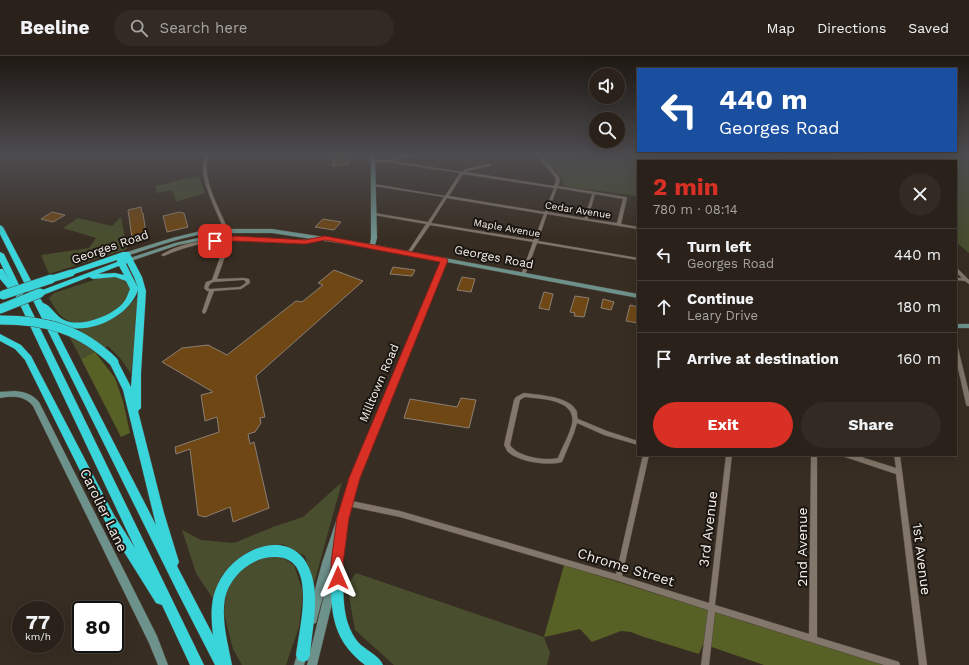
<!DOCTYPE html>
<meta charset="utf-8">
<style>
:root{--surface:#2a221a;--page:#322a23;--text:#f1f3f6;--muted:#a5a4a2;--line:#463f39;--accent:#d93025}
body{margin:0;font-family:"Work Sans",sans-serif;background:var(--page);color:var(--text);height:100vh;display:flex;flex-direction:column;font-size:15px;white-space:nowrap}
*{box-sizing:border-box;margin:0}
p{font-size:13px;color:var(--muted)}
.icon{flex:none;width:22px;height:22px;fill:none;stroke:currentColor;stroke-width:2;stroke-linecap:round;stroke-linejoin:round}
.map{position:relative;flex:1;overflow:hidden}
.sheet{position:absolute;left:637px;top:104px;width:320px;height:296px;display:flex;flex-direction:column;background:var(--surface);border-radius:0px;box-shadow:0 4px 16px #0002,0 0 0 1px var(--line)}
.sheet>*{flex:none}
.top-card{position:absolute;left:637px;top:12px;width:320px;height:84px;border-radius:0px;box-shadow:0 4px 16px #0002,0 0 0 1px var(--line);background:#1a4fa0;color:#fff;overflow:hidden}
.buttons{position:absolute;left:589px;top:12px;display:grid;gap:8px}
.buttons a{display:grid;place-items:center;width:36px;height:36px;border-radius:50%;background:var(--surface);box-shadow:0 4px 16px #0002,0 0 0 1px var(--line);font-size:20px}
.speed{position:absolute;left:12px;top:545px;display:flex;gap:8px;font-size:20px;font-weight:700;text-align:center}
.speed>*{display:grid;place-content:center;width:52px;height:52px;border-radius:50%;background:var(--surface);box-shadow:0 4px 16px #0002,0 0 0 1px var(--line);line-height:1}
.speed small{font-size:10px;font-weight:400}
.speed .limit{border:2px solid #111;border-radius:6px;background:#fff;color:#111}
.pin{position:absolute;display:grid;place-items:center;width:34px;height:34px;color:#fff;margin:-17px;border-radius:8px;box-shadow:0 2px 6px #0006}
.me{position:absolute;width:44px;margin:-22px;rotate:0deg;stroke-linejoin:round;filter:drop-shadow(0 0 3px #0008)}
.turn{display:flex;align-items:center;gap:14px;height:84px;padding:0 16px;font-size:18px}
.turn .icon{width:52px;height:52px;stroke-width:2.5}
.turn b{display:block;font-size:28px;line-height:34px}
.round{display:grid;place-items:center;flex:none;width:42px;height:42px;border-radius:21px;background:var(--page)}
.overview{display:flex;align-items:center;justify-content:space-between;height:68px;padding:0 16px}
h1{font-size:24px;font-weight:700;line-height:30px;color:var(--accent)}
.action{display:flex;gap:8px;margin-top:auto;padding:8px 16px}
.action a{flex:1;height:46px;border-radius:24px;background:var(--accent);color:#fff;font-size:16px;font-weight:700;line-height:46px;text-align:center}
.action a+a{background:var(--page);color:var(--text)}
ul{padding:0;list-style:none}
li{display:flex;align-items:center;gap:12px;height:52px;padding:0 16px;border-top:1px solid var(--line)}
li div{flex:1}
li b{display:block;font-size:15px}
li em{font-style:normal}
header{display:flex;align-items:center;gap:24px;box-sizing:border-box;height:56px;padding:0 20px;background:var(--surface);border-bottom:1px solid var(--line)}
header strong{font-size:19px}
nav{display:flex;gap:22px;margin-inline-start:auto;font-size:14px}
.search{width:280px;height:36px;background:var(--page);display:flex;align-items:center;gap:10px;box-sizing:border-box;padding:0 14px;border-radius:22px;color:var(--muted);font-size:15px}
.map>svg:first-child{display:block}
</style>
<header>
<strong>Beeline</strong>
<div class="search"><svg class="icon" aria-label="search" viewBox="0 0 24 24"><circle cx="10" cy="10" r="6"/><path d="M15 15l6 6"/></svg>Search here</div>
<nav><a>Map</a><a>Directions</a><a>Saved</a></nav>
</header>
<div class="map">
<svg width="969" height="609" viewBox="0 0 969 609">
<rect width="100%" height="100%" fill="#382d22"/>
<g fill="#484e2e">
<path d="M541,98H771L778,105H638V140L568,131L563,128L562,123Z"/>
<path d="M858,98H969V197L956,186V105H866Z"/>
<path d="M199,120L205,137L178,145H176L172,134L157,137L155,130Z"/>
<path d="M121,161L127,193L49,218L41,199L89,192L96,182L63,172L78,162L112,170Z"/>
<path d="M106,220L117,221L127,225L131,233C129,237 127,243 124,247C114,259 81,272 67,264C58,260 54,250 49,242L54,237Z"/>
<path d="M140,238L131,318L120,302L108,290L81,303L70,282C84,267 89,271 106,265C120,260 131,248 140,238Z"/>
<path d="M342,426L313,531L305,500L283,488L249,495L222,520L213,543L196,517L182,474L201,484L234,487L273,471L303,461Z"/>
<path d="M280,500L294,509L303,536L299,571L286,609H242L233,593L224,558L227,531L244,510L265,501Z"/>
<path d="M356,517L544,581L550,597L547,609H394L355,574L347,529Z"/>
</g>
<g fill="#576126">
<path d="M95,296L115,322L123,345L130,377L121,381L81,303Z"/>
<path d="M564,509L884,609H764L703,588L699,598L641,580L631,576L621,575L592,586L580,573L544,581Z"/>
</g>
<g fill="#6f4715" stroke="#8c7f72">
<path d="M333,98H349L348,108L333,110Z"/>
<path d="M141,151L142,157H143L146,178L132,182L128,154Z"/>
<path d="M52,156L65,159L53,166L41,163Z"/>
<path d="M179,156L184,157L188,171L167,176L163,160Z"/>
<path d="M323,163L341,166L334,174L315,171Z"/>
<path d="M393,211L415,214L412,220L390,218Z"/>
<path d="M334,214L363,225L256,320L265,361L260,362L261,367L255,376L248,378L250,388L254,386L269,452L233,466L230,451L205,461L198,459L190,393L176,398L175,391L219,376L217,361L205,365L201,339L213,336L162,306L182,292L208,289L227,299L296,245L302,246L323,229L318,227Z"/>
<path d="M462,221L475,223L471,236L457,234Z"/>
<path d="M544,236L553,238L549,254L539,252Z"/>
<path d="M575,240L589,242L584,261L574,260L575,257L570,256Z"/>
<path d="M603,243L614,246L611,254L601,252Z"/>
<path d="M630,249L638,251V267L626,265Z"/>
<path d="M461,342L476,344L469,372L404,362L410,343L457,351Z"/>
</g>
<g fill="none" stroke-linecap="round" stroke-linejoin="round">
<g stroke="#534a40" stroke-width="1">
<g id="street">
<path d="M205,98H209C208,101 207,104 207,107C204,130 224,160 231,182C253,180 275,185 298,184C306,184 315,183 323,181L325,182L324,183C316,185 308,186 300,187C277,188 254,183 231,184L217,223L244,222L249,223L250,227L241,233L214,235L206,256L204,258L202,256L209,235H207L204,232L206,226L212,224L226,184C205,186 184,191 164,200H163L161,199C177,188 207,183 227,182C220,160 201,130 203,107C204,104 205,101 205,98ZM244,224L245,225L246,227L240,231L210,233L208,232L210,228L213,226Z"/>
<path d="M413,98H420L392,105L462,116L466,113L489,108L491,109L490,110L468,115L466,116L554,130L556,125L555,121L536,98H540L559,121L560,125L558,130L626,141L627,142L621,168L638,171V173L547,158L538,185L638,202V204L537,187L525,219L523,220L521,219L533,186L430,169L410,198H408L407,197L426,168L374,159L372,158L374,157L428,166L444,141L374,130L372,129L374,128L445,140L460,117L388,106H374L372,105L374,104H389L390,103ZM463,118L554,132L545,156L449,140ZM557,132L593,138L592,139L584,162L548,156ZM595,138L623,143L617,167L588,163ZM447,142L544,158L534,184L431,167Z"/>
<path d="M831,98H835L842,105H838Z"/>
<path d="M778,99H780L786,105H782L778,101Z"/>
<path d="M956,213H958L969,224V228L965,225L956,224V222H962L956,216Z"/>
<path d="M956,290L958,292L969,337V350H967L966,348L956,303Z"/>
<path d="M524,337C538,339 571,340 577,356C577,358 577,361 578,363L607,375L638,385V389L604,379L577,367L574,377L562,406C548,410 518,406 507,395C506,393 505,390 504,389L514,344L516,341ZM525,341C540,343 577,343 572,368C569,380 562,391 558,402C544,405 518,401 510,389L520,344Z"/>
<path d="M643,399H649L622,520L709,547L726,399H732L715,549L809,578L811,399H817V581L896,605L899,606L900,609H884L715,556L709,609H701L708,554L618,525L400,461L347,450L345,449L344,447L345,445L347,444L400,455L616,518Z"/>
<path d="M844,399H855L896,412L894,399H900L927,609H919L896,418L845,401Z"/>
</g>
</g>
<g stroke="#534a40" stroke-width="1">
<g id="secondary">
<path d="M371,98H375L377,182L375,189L638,238V242L447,206L363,409L343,472L345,476L342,509L340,512L337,514L334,512L332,509L333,502L317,563L316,567L312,568L308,567L307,563L322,507L355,409L442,205L372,192L272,177H229L222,180L178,189L131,205H127L126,204L127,203L175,187L221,177C188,177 157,191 126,200L123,198L124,197L172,182L209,173H272L370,188L371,182Z"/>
<rect x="956" y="268" width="13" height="4"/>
<path d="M15,335C25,336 32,338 39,346L157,580L168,609H158L149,587L33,350C24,339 13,340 0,342V336Z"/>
<path d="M333,518L336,520L338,523L317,609H307L328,523L330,520Z"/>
<path d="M303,591L307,592L308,596L304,609H294L299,592Z"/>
</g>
</g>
<g stroke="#534a40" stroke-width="1">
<g id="highway">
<path d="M0,169L3,171L37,236L117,206V204L71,219H68L67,217L68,215L123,196H129L142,221L146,235L141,317V352L138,355L164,457L179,506L177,510L213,579C211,562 210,544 218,528C235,490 297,467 312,520C319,545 312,574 310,599L308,604L303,606L298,604L296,599C299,575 309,536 298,514C294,505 285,501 276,501C252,500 230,520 225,542C221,564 228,588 232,609H215L177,535L0,178ZM127,207L134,221L138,232L126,208ZM119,210L124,219L115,217L98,218ZM89,221L93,223L115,221L126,225L130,233C128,238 127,242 123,247C112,260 80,272 64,264C56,261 51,249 43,247L38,239H43ZM138,234L131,331L117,304L114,303L109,306L123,334L156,469L51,264C78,285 128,264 138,234Z"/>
<path d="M0,196L4,198L204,609H190L162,549L156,547L106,467L25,304L15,293L0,285V278L21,289L31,300L114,459L135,492L14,236H11L0,223V213H3L9,224L0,206Z"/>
<path d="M337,501L341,503L343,507C344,533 340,564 358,586C365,594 379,599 383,609H365C328,581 331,549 331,507L333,503Z"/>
</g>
</g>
<use href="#street" fill="#83766a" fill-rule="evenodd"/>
<use href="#secondary" fill="#6d928c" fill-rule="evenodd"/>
<use href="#highway" fill="#3ad4db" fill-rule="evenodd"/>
<g stroke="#534a40" stroke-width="8" stroke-linecap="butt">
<path id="highway-bridge-far1" d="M48,224L71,217"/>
</g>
<g stroke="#534a40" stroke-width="10" stroke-linecap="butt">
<g id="highway-bridge">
<path d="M3,239L51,223"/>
<path d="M0,253L40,237"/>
<path d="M0,264C46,264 81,273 114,306"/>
</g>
</g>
<use href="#highway-bridge-far1" stroke="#3ad4db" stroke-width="7"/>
<use href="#highway-bridge" stroke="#3ad4db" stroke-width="9"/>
</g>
<linearGradient id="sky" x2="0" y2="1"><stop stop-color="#1f1913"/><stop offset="0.54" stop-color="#4d4c4f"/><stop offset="1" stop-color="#4d4c4f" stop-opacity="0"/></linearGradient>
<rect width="969" height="183" fill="url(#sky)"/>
<path fill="#d93025" stroke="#8d1f18" d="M235,180L305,184L325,180L445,202L448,204L360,422L349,462L343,507L344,522L342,526L338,528L333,526L332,522L331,507L337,462L349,422L440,206L325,184L305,188L235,185L215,187L211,185L215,183Z"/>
<g text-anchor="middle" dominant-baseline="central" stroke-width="4" stroke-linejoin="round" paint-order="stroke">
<g font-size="10" fill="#f7f0e9" stroke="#1b1612">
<text transform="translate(578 154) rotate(9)">Cedar Avenue</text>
<text transform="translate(507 172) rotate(10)">Maple Avenue</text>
</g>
<g font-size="12" fill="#f7f0e9" stroke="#1b1612">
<text transform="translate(110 191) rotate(-19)">Georges Road</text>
<text transform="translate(494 201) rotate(11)">Georges Road</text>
<text transform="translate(379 327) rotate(-67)">Milltown Road</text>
</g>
<g font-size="14" fill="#f7f0e9" stroke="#1b1612">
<text transform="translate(104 454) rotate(64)">Carolier Lane</text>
<text transform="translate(708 473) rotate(-83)">3rd Avenue</text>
<text transform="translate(802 491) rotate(-90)">2nd Avenue</text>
<text transform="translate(922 503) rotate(83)">1st Avenue</text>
<text transform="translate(626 511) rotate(17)">Chrome Street</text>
</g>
</g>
</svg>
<div class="buttons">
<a><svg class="icon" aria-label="sound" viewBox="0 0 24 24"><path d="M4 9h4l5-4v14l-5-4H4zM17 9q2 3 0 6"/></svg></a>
<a><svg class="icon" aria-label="search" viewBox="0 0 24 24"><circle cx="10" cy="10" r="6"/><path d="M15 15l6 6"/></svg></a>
</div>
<div class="speed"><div>77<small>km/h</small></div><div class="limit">80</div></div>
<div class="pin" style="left:215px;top:185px;background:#d93025"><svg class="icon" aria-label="arrive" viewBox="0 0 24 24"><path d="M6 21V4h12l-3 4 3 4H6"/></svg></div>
<svg class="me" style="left:338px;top:522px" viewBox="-20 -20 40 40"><path d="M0-17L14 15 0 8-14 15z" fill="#d93025" stroke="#fff" stroke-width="4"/></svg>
<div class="top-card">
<div class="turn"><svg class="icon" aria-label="left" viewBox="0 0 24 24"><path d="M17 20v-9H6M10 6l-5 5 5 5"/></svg><div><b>440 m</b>Georges Road</div></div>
</div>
<section class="sheet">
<div class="overview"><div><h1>2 min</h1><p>780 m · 08:14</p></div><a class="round"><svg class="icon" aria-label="close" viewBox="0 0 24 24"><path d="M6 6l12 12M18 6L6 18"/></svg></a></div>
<ul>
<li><svg class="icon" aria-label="left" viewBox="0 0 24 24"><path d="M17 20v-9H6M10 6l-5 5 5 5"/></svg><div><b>Turn left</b><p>Georges Road</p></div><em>440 m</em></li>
<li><svg class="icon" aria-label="ahead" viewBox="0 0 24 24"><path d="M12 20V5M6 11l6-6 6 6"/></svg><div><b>Continue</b><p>Leary Drive</p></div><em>180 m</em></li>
<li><svg class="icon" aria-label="arrive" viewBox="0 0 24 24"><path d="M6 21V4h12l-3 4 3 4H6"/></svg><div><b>Arrive at destination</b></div><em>160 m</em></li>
</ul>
<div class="action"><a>Exit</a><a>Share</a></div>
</section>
</div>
